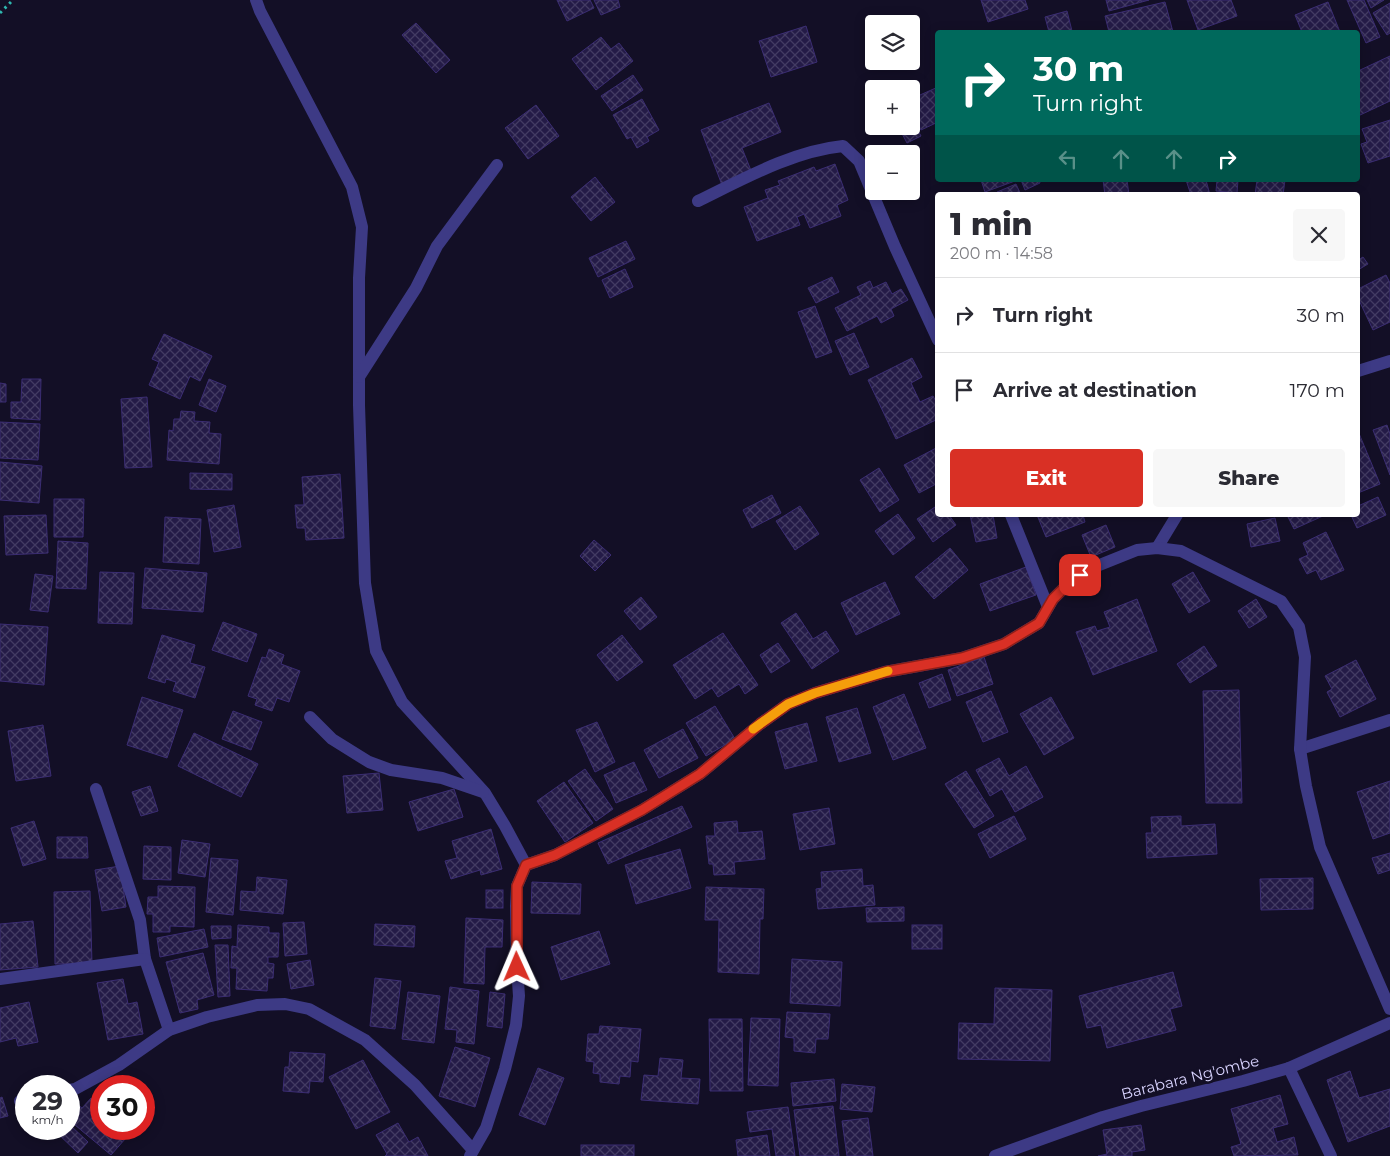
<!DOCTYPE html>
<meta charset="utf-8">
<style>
:root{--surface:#fff;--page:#f7f7f7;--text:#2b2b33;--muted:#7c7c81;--line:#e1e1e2;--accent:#d93025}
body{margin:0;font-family:Montserrat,sans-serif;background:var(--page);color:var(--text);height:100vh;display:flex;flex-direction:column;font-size:19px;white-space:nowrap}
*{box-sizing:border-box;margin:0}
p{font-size:16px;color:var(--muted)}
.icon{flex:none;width:28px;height:28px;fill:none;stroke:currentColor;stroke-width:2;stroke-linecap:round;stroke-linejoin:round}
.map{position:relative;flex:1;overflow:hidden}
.panel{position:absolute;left:935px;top:192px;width:425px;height:325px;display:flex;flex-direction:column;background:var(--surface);border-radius:5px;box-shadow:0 2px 12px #0003}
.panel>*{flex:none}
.hud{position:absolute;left:935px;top:30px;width:425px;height:152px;border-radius:5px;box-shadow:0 2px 12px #0003;background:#00695c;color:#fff;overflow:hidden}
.fabs{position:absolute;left:865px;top:15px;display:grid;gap:10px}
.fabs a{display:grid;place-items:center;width:55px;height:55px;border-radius:5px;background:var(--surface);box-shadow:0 2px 12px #0003;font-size:25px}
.speed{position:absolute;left:15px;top:1075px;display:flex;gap:10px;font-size:25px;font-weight:700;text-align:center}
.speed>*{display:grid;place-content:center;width:65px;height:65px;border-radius:50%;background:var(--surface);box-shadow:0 2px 12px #0003;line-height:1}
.speed small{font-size:12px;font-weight:400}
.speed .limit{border:8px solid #d22;background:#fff;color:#111}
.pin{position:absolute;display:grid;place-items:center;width:42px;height:42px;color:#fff;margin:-21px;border-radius:10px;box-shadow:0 2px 8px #0006}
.me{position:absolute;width:55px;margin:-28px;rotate:359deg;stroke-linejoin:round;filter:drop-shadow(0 0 4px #0008)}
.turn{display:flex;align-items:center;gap:18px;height:105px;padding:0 15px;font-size:22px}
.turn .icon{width:65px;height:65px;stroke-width:2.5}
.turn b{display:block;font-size:35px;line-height:42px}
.lanes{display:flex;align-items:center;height:48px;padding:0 15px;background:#0003;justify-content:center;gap:25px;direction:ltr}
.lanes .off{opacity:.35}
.round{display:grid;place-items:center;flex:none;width:52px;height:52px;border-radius:5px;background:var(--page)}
.overview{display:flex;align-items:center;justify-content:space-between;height:85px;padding:0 15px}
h1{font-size:30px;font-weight:800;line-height:38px}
.button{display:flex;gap:10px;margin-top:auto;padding:10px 15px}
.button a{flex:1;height:58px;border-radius:5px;background:var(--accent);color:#fff;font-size:20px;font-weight:800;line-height:58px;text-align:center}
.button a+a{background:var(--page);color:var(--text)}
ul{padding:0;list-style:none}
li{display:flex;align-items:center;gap:15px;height:75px;padding:0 15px;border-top:1px solid var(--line)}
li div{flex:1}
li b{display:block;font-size:19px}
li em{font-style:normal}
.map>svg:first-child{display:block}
</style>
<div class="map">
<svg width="1390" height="1156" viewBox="0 0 1390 1156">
<defs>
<pattern id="building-cross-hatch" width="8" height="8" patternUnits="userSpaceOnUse" patternTransform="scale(1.25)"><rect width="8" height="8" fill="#241b47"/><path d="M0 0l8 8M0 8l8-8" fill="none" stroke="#433b63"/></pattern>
</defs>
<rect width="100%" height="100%" fill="#130f26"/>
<g fill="url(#building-cross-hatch)" stroke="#3b2d73">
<path d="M557,0H590L594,8L567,21Z"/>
<path d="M594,0H618L620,7L601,15Z"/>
<path d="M981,0H1025L1028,9L988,22Z"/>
<path d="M1106,0H1149L1109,11Z"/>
<path d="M1187,0H1231L1237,16L1198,30Z"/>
<path d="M1347,0H1364L1380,37L1366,43Z"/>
<path d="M1367,0H1384L1371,8Z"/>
<path d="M1165,2L1173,32H1109L1105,16Z"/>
<path d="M1328,2L1340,32H1302L1295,15Z"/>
<path d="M1390,3V33L1387,35L1373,13Z"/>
<path d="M1067,11L1072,31L1049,32L1045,17Z"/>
<path d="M416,23L450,60L436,73L402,35Z"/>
<path d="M806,26L817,62L771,77L759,41Z"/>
<path d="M601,37L611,49L619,43L633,61L596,90L572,59Z"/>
<path d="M1390,56V101L1358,116V71Z"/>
<path d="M633,75L643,90L612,111L601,96Z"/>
<path d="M938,87V122L921,130L911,110V99Z"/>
<path d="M642,99L659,130L647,137L649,141L637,148L631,137L627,139L613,115Z"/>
<path d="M769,103L781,132L742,148L752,173L722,185L701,130Z"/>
<path d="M536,105L559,136L528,159L505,128Z"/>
<path d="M911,118L921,136L907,143L898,126H911Z"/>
<path d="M1390,120V156L1368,163L1361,144L1367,142L1362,129Z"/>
<path d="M835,164L848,200L837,205L841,216L810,228L804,214L797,217L800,225L757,241L744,207L768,198L765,190L780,185L778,181L814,167L816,171Z"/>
<path d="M595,177L615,202L591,221L571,197Z"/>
<path d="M981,180H1015V181L985,192Z"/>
<path d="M1021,180H1039L1040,183L1025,190Z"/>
<path d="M1103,180H1127L1129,195H1105Z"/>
<path d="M1186,180H1206L1210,195H1191Z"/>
<path d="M1217,180H1238L1237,193L1216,191Z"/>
<path d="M1257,180H1285L1283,195H1255Z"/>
<path d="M1016,184L1021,195H998L997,192Z"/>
<path d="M626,241L635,259L598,277L589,258Z"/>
<path d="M1363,257L1368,264L1358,270V260Z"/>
<path d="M625,269L633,287L610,298L602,280Z"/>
<path d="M1386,275L1390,283V322L1373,330L1358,298V289Z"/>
<path d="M832,277L839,292L816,303L808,288Z"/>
<path d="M870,281L873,288L886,282L892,294L901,289L908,300L891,309L894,316L881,323L877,316L847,331L835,308L861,295L857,287Z"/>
<path d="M815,306L832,352L816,358L798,312Z"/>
<path d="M854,333L869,367L850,375L835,341Z"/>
<path d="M164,334L212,356L200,381L190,376L180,399L149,385L159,362L152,359Z"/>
<path d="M912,358L922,377L911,383L920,402L933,396L938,405V419L896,439L868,380Z"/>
<path d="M22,379H41L40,420L11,418V402H21Z"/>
<path d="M209,379L226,386L216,412L199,405Z"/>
<path d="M0,383L6,384V402H0Z"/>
<path d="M147,397L152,467L125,468L121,399Z"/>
<path d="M181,411L195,412L194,421L210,422L209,433L221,434L219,464L167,460L169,430L173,431L174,419H180Z"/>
<path d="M0,422L40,424L38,460L0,458Z"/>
<path d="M1387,425L1390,434V475L1373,430Z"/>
<path d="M1358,431L1380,484L1358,493Z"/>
<path d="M938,447V483L919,493L904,465Z"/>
<path d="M0,462L42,466L39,503L0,500Z"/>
<path d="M879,468L899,500L880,512L860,480Z"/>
<path d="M190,473L232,474V490L190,489Z"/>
<path d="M340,474L344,538L306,540L305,528H297L295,505H304L302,477Z"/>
<path d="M772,495L781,513L752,528L743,510Z"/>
<path d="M1378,497L1386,515L1357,528L1351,515H1358V506Z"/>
<path d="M54,499H84L83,537H54Z"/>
<path d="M234,505L241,547L214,552L207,510Z"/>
<path d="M938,505V515H949L956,525L933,542L917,519Z"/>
<path d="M800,506L819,534L795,550L776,521Z"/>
<path d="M898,514L915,538L893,555L875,531Z"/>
<path d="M46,515L48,553L6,555L4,516Z"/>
<path d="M970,515H993L997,538L976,542Z"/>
<path d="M1037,515H1083L1085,522L1046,537Z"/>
<path d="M1287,515H1323V516L1294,529Z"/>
<path d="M165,517L201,519L199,564L163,562Z"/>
<path d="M1275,518L1280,541L1251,547L1247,524Z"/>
<path d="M1106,525L1115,547L1091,557L1082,535Z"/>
<path d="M1326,532L1344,570L1321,580L1316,570L1307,574L1299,559L1308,555L1303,543Z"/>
<path d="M594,540L611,555L595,571L580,556Z"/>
<path d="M58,541L88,543L86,589L56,588Z"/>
<path d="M950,548L968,570L934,599L915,577Z"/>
<path d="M1026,567L1036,595L990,611L980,584Z"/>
<path d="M145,568L207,573L203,612L142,608Z"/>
<path d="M100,572L134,573L132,624L98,623Z"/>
<path d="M1193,572L1210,601L1189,613L1172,584Z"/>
<path d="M35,574L53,576L48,612L30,610Z"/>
<path d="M885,582L900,614L856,635L841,603Z"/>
<path d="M641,597L657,617L640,630L624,611Z"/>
<path d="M1137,599L1157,651L1093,675L1076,632L1095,626L1097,631L1110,627L1104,612Z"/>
<path d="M1256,599L1267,617L1249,628L1238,611Z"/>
<path d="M796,613L813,639L826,631L839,651L812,669L781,623Z"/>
<path d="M223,622L257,634L247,662L212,650Z"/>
<path d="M0,624L48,627L44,685L0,681Z"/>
<path d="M723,633L758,685L745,694L739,684L718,697L712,688L695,699L673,665Z"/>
<path d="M162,635L195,645L190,663L205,667L195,698L173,691L176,682L166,679L165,683L148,678Z"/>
<path d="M622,635L643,662L617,681L597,655Z"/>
<path d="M778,643L790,661L771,673L760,655Z"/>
<path d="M1204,646L1217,666L1190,683L1177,664Z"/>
<path d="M269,649L284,655L281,664L300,671L289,702L277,698L272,711L255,705L257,699L248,696L262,657L266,658Z"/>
<path d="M984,657L993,684L957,696L948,670Z"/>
<path d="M1356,660L1376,699L1340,717L1327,692L1332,689L1325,676Z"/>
<path d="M942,674L951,700L929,708L919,683Z"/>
<path d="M1239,690L1242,803H1206L1203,691Z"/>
<path d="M991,691L1008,732L983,742L966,702Z"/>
<path d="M904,694L926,748L893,760L873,707Z"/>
<path d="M142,697L183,710L167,758L127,745Z"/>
<path d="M1051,697L1074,738L1044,755L1020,714Z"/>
<path d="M715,706L735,739L706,756L686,723Z"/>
<path d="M857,708L871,753L839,762L826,717Z"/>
<path d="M233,711L262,722L251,750L222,739Z"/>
<path d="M597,722L615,762L595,772L576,730Z"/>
<path d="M807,723L817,761L785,769L775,732Z"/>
<path d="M43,725L51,776L16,781L8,731Z"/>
<path d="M683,729L698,758L659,778L644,750Z"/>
<path d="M194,733L258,764L241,797L178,766Z"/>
<path d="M999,758L1009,776L1026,766L1043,797L1015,812L1002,789L990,796L976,770Z"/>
<path d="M634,762L647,790L616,803L604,775Z"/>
<path d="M585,769L613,809L596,821L568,781Z"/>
<path d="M966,771L994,816L974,828L945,784Z"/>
<path d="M379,773L383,810L347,813L343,776Z"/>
<path d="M1390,781V833L1373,839L1357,792Z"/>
<path d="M564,782L593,823L565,842L537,801Z"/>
<path d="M150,786L158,811L141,816L132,792Z"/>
<path d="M454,789L463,817L418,831L409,802Z"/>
<path d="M682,806L692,827L608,864L598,843Z"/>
<path d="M829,808L835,844L800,850L793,814Z"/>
<path d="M1014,816L1026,839L990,858L978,834Z"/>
<path d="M1181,816V826L1215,824L1217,854L1147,858L1146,833H1152L1151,817Z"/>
<path d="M34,821L46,859L23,866L11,828Z"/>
<path d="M737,821L738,833L762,831L765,859L734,862L735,874L714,875L713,864H709L706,836H715L714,823Z"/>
<path d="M491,829L502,869L481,875L480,870L451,879L445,861L457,858L452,841Z"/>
<path d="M57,837H87L88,858H57Z"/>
<path d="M182,840L210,844L205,877L178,873Z"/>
<path d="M144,846L171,847V880L143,879Z"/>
<path d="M680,849L691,888L636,904L625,865Z"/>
<path d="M1390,853V870L1378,874L1372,858Z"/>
<path d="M211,858L238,860L233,915L206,912Z"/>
<path d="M120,866L126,907L102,911L95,870Z"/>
<path d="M862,869L863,886L873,885L875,905L818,909L816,889L822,888L821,872Z"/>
<path d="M257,877L287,880L283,914L240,910L241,891L256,892Z"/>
<path d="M1313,878V909L1261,910L1260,879Z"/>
<path d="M532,882L581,884L580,914L531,913Z"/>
<path d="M158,886L195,887L194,927L170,926V932H153V914H147L148,897H158Z"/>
<path d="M706,887L764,889L763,919H760L759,974L718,972L719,920H705Z"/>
<rect x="486" y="890" width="17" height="18"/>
<path d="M90,891L92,964H55L54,892Z"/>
<path d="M904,907V921L867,922L866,908Z"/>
<path d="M466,918L503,920L502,947H485L484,984L464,983Z"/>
<path d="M33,921L38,967L0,970V924Z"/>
<path d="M304,922L307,954L285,956L283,923Z"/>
<path d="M375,924L415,926L414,947L374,945Z"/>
<path d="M238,925L269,927V933H279L278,957H268V963L274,964L273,978H268L267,991L236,989L237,968H231L232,946L237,947Z"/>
<rect x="912" y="925" width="30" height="24"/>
<path d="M211,926H231V938L212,939Z"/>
<path d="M204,929L208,947L160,957L157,938Z"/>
<path d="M599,931L610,964L561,980L551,947Z"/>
<path d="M215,945H228L230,996L218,997Z"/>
<path d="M203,953L214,995L197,1000L198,1009L180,1013L166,962Z"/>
<path d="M792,959L842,962L840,1006L790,1003Z"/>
<path d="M310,960L314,985L291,989L287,964Z"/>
<path d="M1173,972L1182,1006L1170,1009L1176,1030L1107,1048L1101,1025L1087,1028L1079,996Z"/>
<path d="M375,978L401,981L395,1029L370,1026Z"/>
<path d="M123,979L128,1004L137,1002L143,1034L108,1040L97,983Z"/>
<path d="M450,987L479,991L474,1044L456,1042L457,1030L445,1029Z"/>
<path d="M995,988L1052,990L1050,1061L958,1059L959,1023L994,1024Z"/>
<path d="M408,992L440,996L434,1043L402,1039Z"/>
<path d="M490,992L505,994L502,1028L487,1026Z"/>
<path d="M29,1002L38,1042L18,1046L16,1038L0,1042V1008Z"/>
<path d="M787,1012L830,1014L828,1039H816L815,1053L794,1051V1038L785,1037Z"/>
<path d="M751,1018L780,1019L778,1086L748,1085Z"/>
<path d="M709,1019H742L743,1091H710Z"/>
<path d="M600,1026L641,1029L638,1062L631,1061L630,1077L620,1076L619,1084L600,1082V1074L593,1073L594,1062L586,1061L588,1034H599Z"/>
<path d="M455,1047L490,1058L475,1107L439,1096Z"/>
<path d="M290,1052L325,1054L323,1082L310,1081L309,1093L283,1091L285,1067H289Z"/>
<path d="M660,1058L683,1060L681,1078L700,1079L698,1104L641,1100L644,1075L658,1076Z"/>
<path d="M363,1060L390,1112L356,1129L329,1077Z"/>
<path d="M538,1068L564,1078L545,1125L519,1115Z"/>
<path d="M1350,1071L1359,1098L1390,1089V1126L1348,1142L1327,1080Z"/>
<path d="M834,1079L836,1101L793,1106L791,1083Z"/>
<path d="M842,1084L875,1087L872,1112L840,1109Z"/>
<path d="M1280,1095L1288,1124L1273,1128L1277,1142L1294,1137L1298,1155L1234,1156L1231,1147L1241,1144L1231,1109Z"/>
<path d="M2,1097L8,1116L0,1118V1098Z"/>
<path d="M101,1097V1129H130L133,1130L111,1155L69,1120V1114L77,1104L82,1108L91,1098L97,1103Z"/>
<path d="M833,1106L839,1156H800L794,1110Z"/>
<path d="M788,1107L795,1156H776L772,1129L750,1132L747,1112Z"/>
<path d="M868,1118L873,1156H847L842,1121Z"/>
<path d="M398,1123L409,1142L418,1137L428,1156H385L387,1154L376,1135Z"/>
<path d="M69,1124L88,1142L78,1153L53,1129H69Z"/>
<path d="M1141,1125L1145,1150L1132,1152V1156H1098L1107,1154L1103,1130Z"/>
<path d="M767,1135L770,1156H738L736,1140Z"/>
<rect x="581" y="1145" width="53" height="11"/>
</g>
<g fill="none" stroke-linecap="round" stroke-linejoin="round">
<path stroke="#2fb8b0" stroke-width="3" stroke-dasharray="2.5 4" stroke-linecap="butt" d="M0,13L13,0"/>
<g stroke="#3d3a85" stroke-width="12">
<path d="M256,0L260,11L352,187L362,227L359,278V405L365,583L376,651L402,702L485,793L505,826L526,865"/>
<path d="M698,201C743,179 793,151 843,146L859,161L895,247L938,340"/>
<path d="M1358,371L1390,361"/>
<path d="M359,377L416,288L437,246L497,165"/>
<path d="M1011,515L1048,607"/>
<path d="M1157,548L1177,515"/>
<path d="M310,717L332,739L369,762L391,770L442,778L483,792"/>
<path d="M1300,749L1390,720"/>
<path d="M96,789L140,920L145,959L169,1030"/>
<path d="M0,979L145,959"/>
<path d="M1289,1068L1331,1156"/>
<path d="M69,1090L75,1089L119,1065L169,1030L207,1017L257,1005L285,1004L309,1009L365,1040L415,1085L472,1149"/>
<path d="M20,1101L26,1099"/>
<path d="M470,1156L486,1128L505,1069L516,1025L519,996L517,967L516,906L517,886L526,865L555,855L642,810L700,774L760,724L788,704L815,693L885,672L962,658L1004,644L1039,623L1053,599L1069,583L1092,568L1137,550L1157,548L1181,551L1281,601L1299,627L1305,657L1300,749L1306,786L1320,847L1390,1009"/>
<path d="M995,1156L1103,1117L1141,1106L1243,1081L1289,1068L1390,1023"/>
</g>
</g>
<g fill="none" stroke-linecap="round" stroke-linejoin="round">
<g stroke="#8d1f18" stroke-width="12">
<path id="route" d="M517,967V886L526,865L555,855L642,810L700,774L760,724L788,704L815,693L885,672L962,658L1004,644L1039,623L1053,599L1069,583L1080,575"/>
</g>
<use href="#route" stroke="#d93025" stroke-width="9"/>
<path stroke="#f59e0b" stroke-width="9" d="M753,729L788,704L815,693L888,671"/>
</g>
<g text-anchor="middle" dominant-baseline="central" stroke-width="5" stroke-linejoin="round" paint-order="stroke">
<g font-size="15" fill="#d9d4ff" stroke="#130f26">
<text transform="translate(1190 1077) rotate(-14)">Barabara Ng'ombe</text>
</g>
</g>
</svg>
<div class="fabs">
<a><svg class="icon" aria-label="layers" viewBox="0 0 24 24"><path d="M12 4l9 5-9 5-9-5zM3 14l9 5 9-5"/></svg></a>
<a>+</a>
<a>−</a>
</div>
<div class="speed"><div>29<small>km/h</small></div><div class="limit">30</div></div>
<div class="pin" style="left:1080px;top:575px;background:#d93025"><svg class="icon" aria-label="arrive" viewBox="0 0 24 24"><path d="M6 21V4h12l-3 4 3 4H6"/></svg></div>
<svg class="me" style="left:517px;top:967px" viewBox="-20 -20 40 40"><path d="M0-17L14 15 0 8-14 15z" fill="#d93025" stroke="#fff" stroke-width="4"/></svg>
<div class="hud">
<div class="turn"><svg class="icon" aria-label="right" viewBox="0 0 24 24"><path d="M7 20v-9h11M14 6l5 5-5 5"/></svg><div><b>30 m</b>Turn right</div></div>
<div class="lanes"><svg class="icon off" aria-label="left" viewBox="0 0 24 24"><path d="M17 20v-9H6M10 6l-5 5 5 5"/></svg><svg class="icon off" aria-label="ahead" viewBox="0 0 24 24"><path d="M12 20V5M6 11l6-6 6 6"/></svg><svg class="icon off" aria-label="ahead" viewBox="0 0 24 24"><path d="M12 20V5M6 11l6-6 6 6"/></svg><svg class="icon" aria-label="right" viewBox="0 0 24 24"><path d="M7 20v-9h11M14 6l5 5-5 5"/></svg></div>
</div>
<section class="panel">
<div class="overview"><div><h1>1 min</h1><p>200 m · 14:58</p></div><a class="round"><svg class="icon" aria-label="close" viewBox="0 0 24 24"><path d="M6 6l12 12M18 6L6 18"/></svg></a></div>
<ul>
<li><svg class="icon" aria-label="right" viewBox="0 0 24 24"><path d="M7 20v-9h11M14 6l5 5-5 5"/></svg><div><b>Turn right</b></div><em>30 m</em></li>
<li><svg class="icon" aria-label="arrive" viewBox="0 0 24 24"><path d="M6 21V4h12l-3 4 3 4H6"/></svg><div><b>Arrive at destination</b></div><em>170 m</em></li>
</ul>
<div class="button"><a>Exit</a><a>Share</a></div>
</section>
</div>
